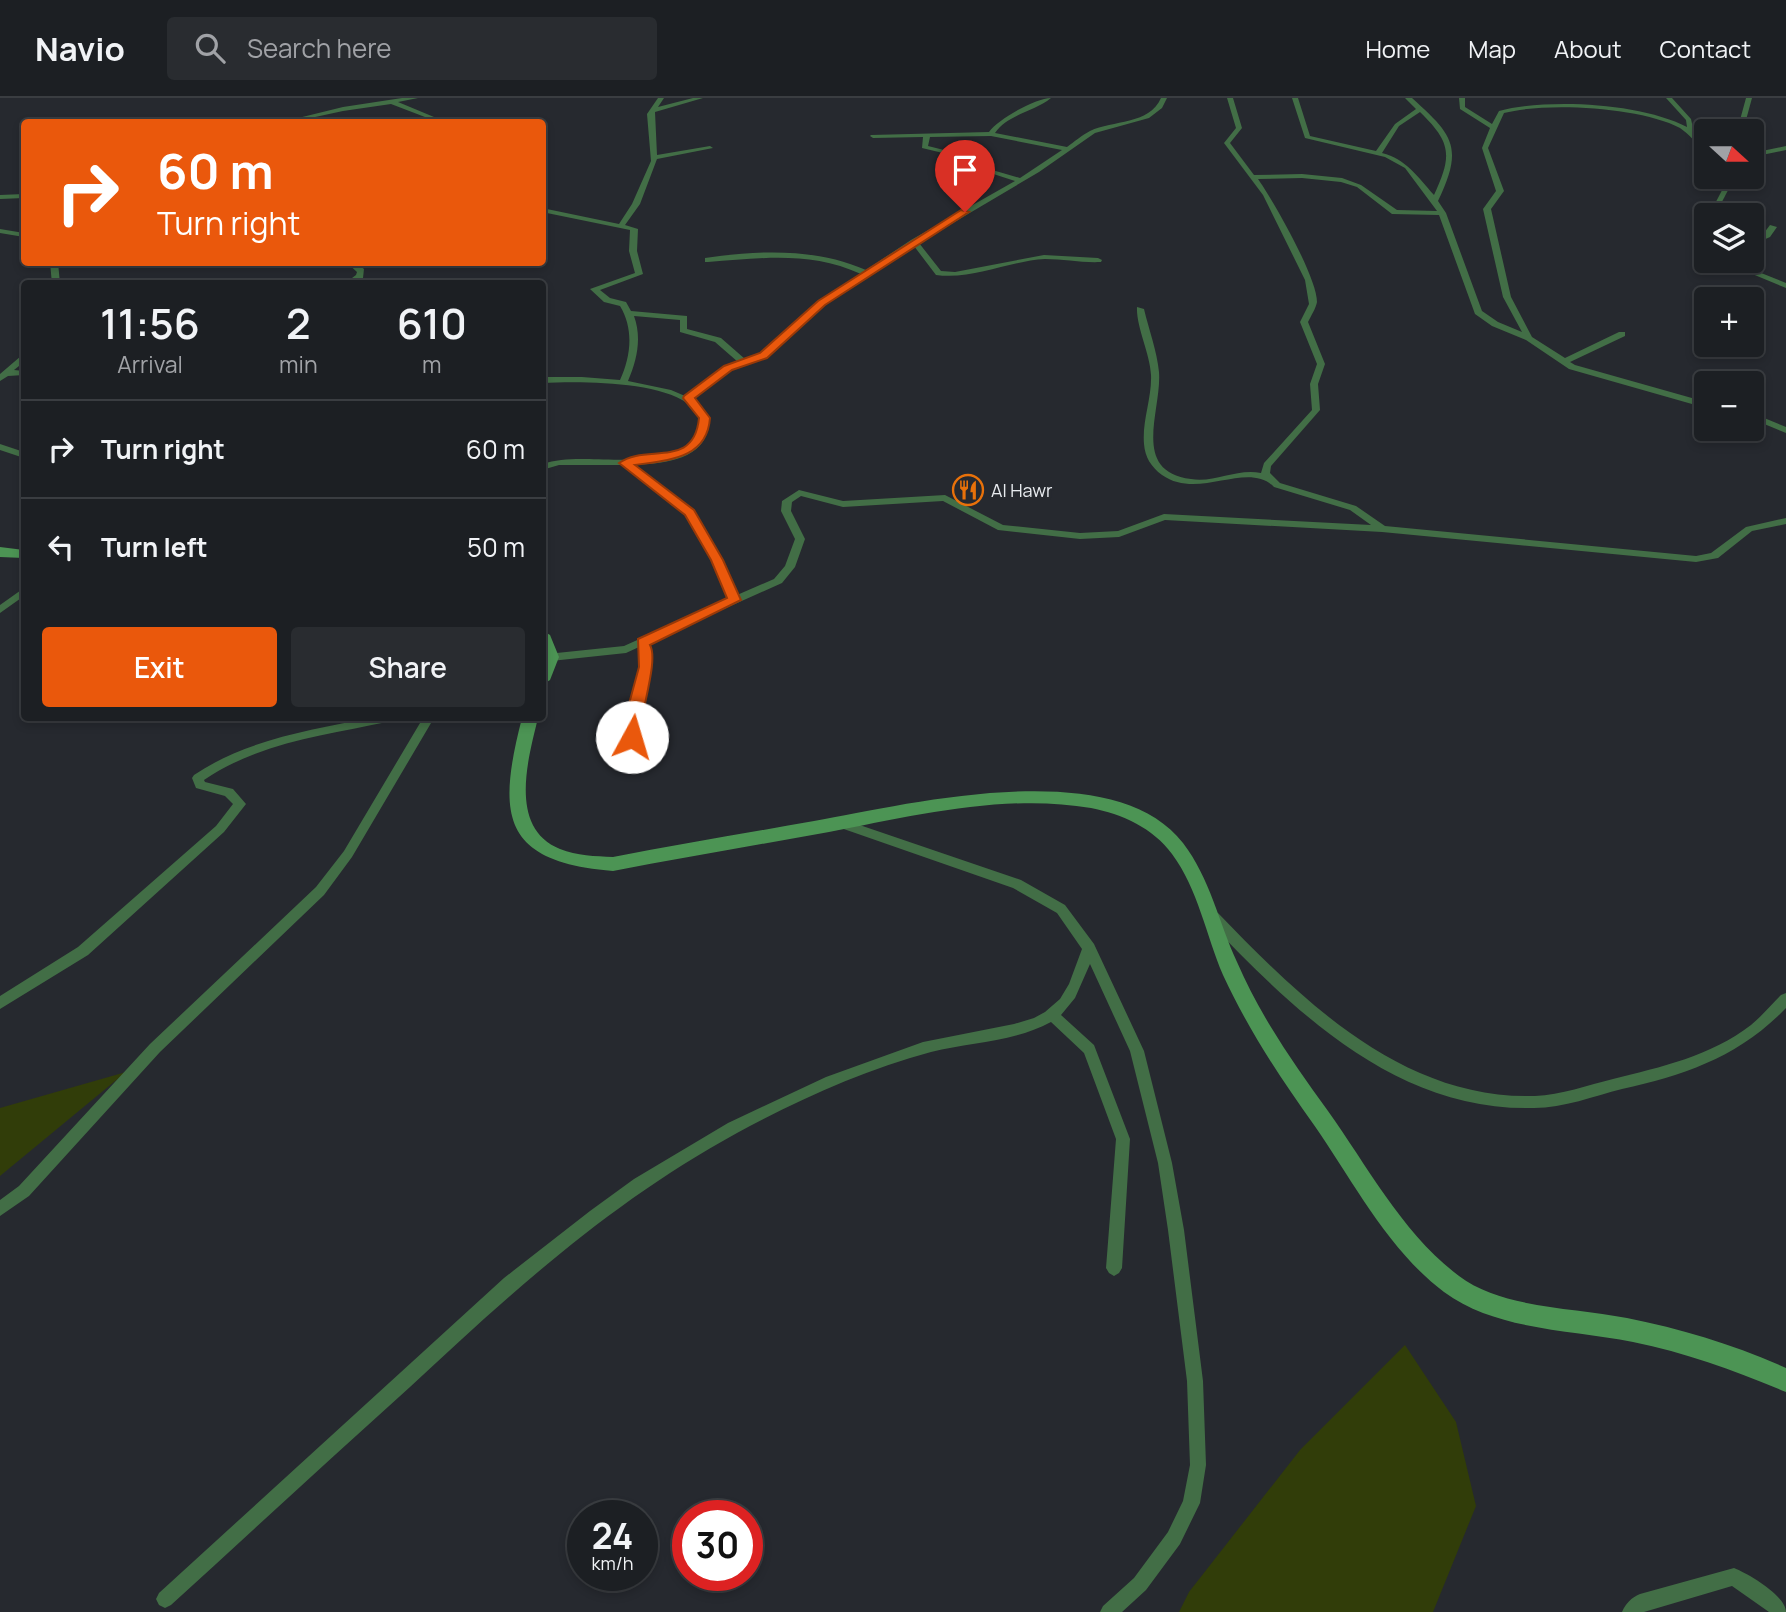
<!DOCTYPE html>
<meta charset="utf-8">
<style>
:root{--surface:#1c1f23;--page:#292c30;--text:#f1f3f6;--muted:#a0a2a6;--line:#3a3d41;--accent:#ea580c}
body{margin:0;font-family:Manrope,sans-serif;background:var(--page);color:var(--text);height:100vh;display:flex;flex-direction:column;font-size:26px;white-space:nowrap}
*{box-sizing:border-box;margin:0}
p{font-size:23px;color:var(--muted)}
.icon{flex:none;width:38px;height:38px;fill:none;stroke:currentColor;stroke-width:2;stroke-linecap:round;stroke-linejoin:round}
.map{position:relative;flex:1;overflow:hidden}
.drawer{position:absolute;left:21px;top:182px;width:525px;height:441px;display:flex;flex-direction:column;background:var(--surface);border-radius:7px;box-shadow:0 4px 10px #0003,0 0 0 2px var(--line)}
.drawer>*{flex:none}
.hud{position:absolute;left:21px;top:21px;width:525px;height:147px;border-radius:7px;box-shadow:0 4px 10px #0003,0 0 0 2px var(--line);background:#ea580c;color:#fff;overflow:hidden}
.needle{width:46px;rotate:111deg}
.buttons{position:absolute;left:1694px;top:21px;display:grid;gap:14px}
.buttons a{display:grid;place-items:center;width:70px;height:70px;border-radius:7px;background:var(--surface);box-shadow:0 4px 10px #0003,0 0 0 2px var(--line);font-size:35px}
.speed{position:absolute;left:567px;top:1402px;display:flex;gap:14px;font-size:35px;font-weight:700;text-align:center}
.speed>*{display:grid;place-content:center;width:91px;height:91px;border-radius:50%;background:var(--surface);box-shadow:0 4px 10px #0003,0 0 0 2px var(--line);line-height:1}
.speed small{font-size:18px;font-weight:400}
.speed .limit{border:10px solid #d22;background:#fff;color:#111}
.pin{position:absolute;display:grid;place-items:center;width:60px;height:60px;color:#fff;margin:-72px -30px;border-radius:50% 50% 50% 0;rotate:-45deg;box-shadow:0 0 7px #0007}
.pin .icon{rotate:45deg}
.me{position:absolute;width:77px;margin:-38px;rotate:6deg;stroke-linejoin:round;filter:drop-shadow(0 0 5px #0008)}
.turn{display:flex;align-items:center;gap:24px;height:147px;padding:0 21px;font-size:32px}
.turn .icon{width:91px;height:91px;stroke-width:2.5}
.turn b{display:block;font-size:49px;line-height:60px}
.eta{display:flex;justify-content:space-evenly;align-items:center;height:119px;text-align:center}
.eta b{font-size:42px;font-weight:600;line-height:49px}
.primary-button{display:flex;gap:14px;margin-top:auto;padding:14px 21px}
.primary-button a{flex:1;height:80px;border-radius:7px;background:var(--accent);color:#fff;font-size:28px;font-weight:600;line-height:80px;text-align:center}
.primary-button a+a{background:var(--page);color:var(--text)}
ul{padding:0;list-style:none}
li{display:flex;align-items:center;gap:21px;height:98px;padding:0 21px;border-top:2px solid var(--line)}
li div{flex:1}
li b{display:block;font-size:26px}
li em{font-style:normal}
header{display:flex;align-items:center;gap:42px;box-sizing:border-box;height:98px;padding:0 35px;background:var(--surface);border-bottom:2px solid var(--line)}
header strong{font-size:33px}
nav{display:flex;gap:38px;margin-inline-start:auto;font-size:24px}
.search{width:490px;height:63px;background:var(--page);display:flex;align-items:center;gap:18px;box-sizing:border-box;padding:0 24px;border-radius:7px;color:var(--muted);font-size:26px}
.map>svg:first-child{display:block}
</style>
<header>
<strong>Navio</strong>
<div class="search"><svg class="icon" aria-label="search" viewBox="0 0 24 24"><circle cx="10" cy="10" r="6"/><path d="M15 15l6 6"/></svg>Search here</div>
<nav><a>Home</a><a>Map</a><a>About</a><a>Contact</a></nav>
</header>
<div class="map">
<svg width="1786" height="1514" viewBox="0 0 1786 1514">
<rect width="100%" height="100%" fill="#26292f"/>
<g fill="#313d09">
<path d="M126,974L0,1078V1010Z"/>
<path d="M1405,1247L1456,1324L1476,1408L1433,1514H1179L1189,1494L1300,1352Z"/>
</g>
<g fill="none" stroke-linecap="round" stroke-linejoin="round">
<g fill="#426e46" fill-rule="evenodd">
<path d="M402,0H418L398,4L446,24H438L391,6L343,13L292,24H282L343,9Z"/>
<path d="M658,0H664L658,9L693,0H703L655,14L657,57L710,48L713,50L657,61L640,106L625,127L638,131L637,153L643,176L600,192L610,200L626,204L631,213L687,218V231L721,240L745,261L760,255L819,203L861,176C810,153 762,160 708,164H705V160C759,152 816,150 866,172L911,142L1015,83L978,71L968,61L922,50L923,39L873,40L870,38L871,37L989,34C998,21 1036,0 1051,0C1034,14 1008,16 995,35L1067,49C1074,44 1082,37 1090,33C1113,22 1149,27 1161,0H1167L1162,10L1149,20L1095,35L1039,74L919,145L941,173L955,174L1044,157L1098,160L1102,162L1101,164C1082,165 1064,161 1045,161C1009,163 973,182 936,177L914,148L825,207L766,259L731,272L692,301L707,316C707,321 709,329 707,334C700,363 658,366 633,367L693,413L722,462L737,497L774,481L785,468L795,441L781,413L782,403L799,392L843,403L945,397L1003,427L1080,435L1118,433L1164,416L1371,427L1350,412L1274,389C1247,362 1199,403 1162,377C1151,369 1145,359 1144,346C1142,323 1152,300 1151,277C1150,255 1136,229 1137,209L1144,211C1149,232 1157,253 1159,274C1162,313 1130,373 1191,381C1215,385 1237,370 1261,375L1264,365L1312,312L1310,286L1317,266L1300,224L1309,206L1305,182L1263,97L1224,45L1236,30L1227,0H1233L1242,30L1230,45L1254,77L1302,76L1342,80L1361,87L1397,112L1437,113L1405,70L1385,59L1305,40L1292,0H1298L1310,38L1376,53L1395,26L1416,11L1405,0H1412C1453,37 1464,49 1438,103L1446,115L1482,213L1498,224L1522,234L1503,199L1483,111L1496,93L1482,50L1490,30L1460,11L1459,0H1465V9L1492,26L1499,13C1548,0 1641,5 1687,29L1686,22L1666,0H1672L1691,21L1694,35L1706,47V53L1704,52C1696,45 1689,36 1680,30C1640,9 1546,4 1504,15L1488,50L1504,93L1491,111L1511,199L1532,239L1565,260L1619,234H1625V238L1570,264L1575,267L1706,304V310L1569,271L1526,242L1492,228L1475,216L1439,117L1392,116L1357,89L1341,84L1302,80L1258,81C1273,102 1317,179 1317,204C1316,210 1311,218 1308,224L1325,266L1318,286L1320,312L1271,368L1270,375L1280,385L1356,408L1385,428L1696,458L1711,455L1746,429L1786,420V426L1752,433L1718,460L1696,464L1382,434L1165,422L1119,439L1080,441L998,432L943,403L843,409L801,398L792,404L791,413L805,441L795,469L782,485L648,545C659,577 639,607 638,639L636,642H628C619,612 649,581 639,549L626,555L551,563L546,559L547,556L624,548L728,501L712,462L686,417L622,367H559L542,372V366C555,362 567,361 581,361C610,360 688,371 699,334C700,329 698,322 698,317C695,313 691,308 687,305C656,283 580,283 542,285V279H582L620,282C631,258 634,231 620,208L604,204L590,191L635,175L629,153L630,132L542,114V110L619,126L632,106L651,63L647,16ZM1420,14C1452,45 1452,58 1434,97C1418,79 1406,61 1382,55L1399,28ZM991,38L1062,52L1020,80L982,69L972,59L928,48L930,39ZM634,218L680,222V234L715,244L738,264L725,268L685,298L671,292L628,283C637,262 642,240 634,218Z"/>
<path d="M1746,0H1752L1743,33H1737Z"/>
<path d="M1786,48V52L1752,59V55Z"/>
<path d="M1729,79H1735L1715,117H1709Z"/>
<path d="M24,96V100L0,101V97Z"/>
<path d="M1770,127L1777,129L1770,139L1752,147V142L1764,135Z"/>
<path d="M0,131L24,135V139L0,135Z"/>
<path d="M1721,163H1731L1786,185V190Z"/>
<path d="M50,164H58L60,186H52Z"/>
<path d="M346,164H355L364,171L363,180L354,186H344L356,177L357,174Z"/>
<path d="M21,258H24V264L14,272L24,273V277L8,278L0,283V276Z"/>
<path d="M1752,315L1786,329V335L1752,321Z"/>
<path d="M0,346L24,354V360L0,352Z"/>
<path d="M24,490V498L0,515V507Z"/>
<path d="M370,620H393L387,624C325,637 258,645 204,682L205,684L233,691L246,706L224,734L88,857L0,911V898L78,849L216,728L233,706L225,698L196,690L192,680L194,677C246,642 309,632 370,620Z"/>
<path d="M423,620H434L352,759L324,797L160,954L29,1098L0,1118V1102L19,1088L150,946L316,789L344,753Z"/>
<path d="M842,721L1021,782L1065,807L1094,846L1144,953L1172,1065L1184,1132L1203,1283L1206,1367L1200,1405L1180,1446L1146,1492L1122,1514H1100L1103,1508L1134,1480L1168,1434L1183,1403L1190,1367L1187,1283L1168,1132L1158,1065L1130,953L1090,866L1075,900L1061,917L1094,947L1130,1041L1122,1170L1119,1175L1114,1178L1109,1175L1106,1170L1116,1041L1084,955L1051,924C1014,944 971,944 931,954C864,972 798,1002 737,1035C611,1104 514,1192 410,1289C330,1361 251,1434 171,1507L165,1510L159,1507L156,1501L159,1495L504,1180L590,1113L634,1081L728,1025L826,979L923,944L1014,926L1034,920L1045,914L1060,901L1069,886L1082,851L1057,815L1013,790L838,729L836,726Z"/>
<path d="M1213,814L1218,815C1303,903 1403,1002 1535,998C1561,997 1588,987 1613,981C1661,969 1711,958 1751,927C1762,918 1771,907 1781,897L1786,895V910C1740,958 1686,977 1622,991C1594,998 1564,1010 1534,1010C1398,1014 1296,915 1208,823L1207,819L1208,815Z"/>
<path d="M1734,1470C1749,1476 1786,1498 1786,1514H1769L1732,1488L1644,1514H1622C1626,1505 1631,1500 1640,1496Z"/>
</g>
<g fill="#4c9454" fill-rule="evenodd">
<path d="M0,449L24,452V460L0,459Z"/>
<path d="M542,532L550,537L559,559L550,582L542,587Z"/>
<path d="M522,620H538C528,661 508,730 560,751C577,758 595,758 613,759C680,746 747,735 814,723C909,706 1114,655 1183,745C1210,780 1219,825 1237,864C1261,919 1293,965 1328,1013C1368,1069 1403,1136 1459,1178C1503,1211 1573,1209 1627,1220C1682,1231 1735,1247 1786,1270V1294C1736,1273 1687,1255 1633,1244C1570,1231 1497,1233 1444,1194C1388,1152 1353,1083 1314,1027C1279,978 1248,931 1223,877C1206,837 1198,791 1172,756C1153,730 1122,716 1091,710C1006,695 913,718 829,734C757,747 685,759 613,773C501,764 497,717 522,620Z"/>
</g>
</g>
<path fill="#ea580c" stroke="#983908" stroke-width="2" d="M961,112L969,114L825,207L767,260L732,272L695,300L710,320C707,361 668,362 635,367L694,412L723,462L741,502L650,547C659,563 640,614 640,639L632,644L627,642L626,617L639,569L638,541L727,500L711,462L685,417L619,365C646,345 694,372 699,320L683,300L684,298L724,268L760,255L818,203Z"/>
<defs>
<g id="restaurant-ring" transform="scale(1.575)"><circle r="9.5" fill="#26292f" stroke="#e8710a" stroke-width="1.5"/><path d="M-5-6h1v4h1v-4h1v4h1v-4h1v5L-1.5 .5V6h-2V.5L-5-1ZM5-6V6H3V1.5H1.5Q1.5-4 5-6Z" fill="#e8710a"/></g>
</defs>
<g fill-rule="evenodd">
<use href="#restaurant-ring" x="968" y="392"/>
</g>
<g text-anchor="middle" dominant-baseline="central" stroke-width="5" stroke-linejoin="round" paint-order="stroke">
<g font-size="18" fill="#e8ebef" stroke="#26292f" text-anchor="start">
<text x="991" y="392">Al Hawr</text>
</g>
</g>
</svg>
<div class="buttons">
<a><svg class="needle" viewBox="-14 -14 28 28"><path d="M0-13l5 13h-10z" fill="#e53935"/><path d="M0 13l5-13h-10z" fill="#a0a2a6"/></svg></a>
<a><svg class="icon" aria-label="layers" viewBox="0 0 24 24"><path d="M12 4l9 5-9 5-9-5zM3 14l9 5 9-5"/></svg></a>
<a>+</a>
<a>−</a>
</div>
<div class="speed"><div>24<small>km/h</small></div><div class="limit">30</div></div>
<div class="pin" style="left:965px;top:114px;background:#d93025"><svg class="icon" aria-label="arrive" viewBox="0 0 24 24"><path d="M6 21V4h12l-3 4 3 4H6"/></svg></div>
<svg class="me" style="left:632px;top:639px" viewBox="-20 -20 40 40"><circle r="19" fill="#fff"/><path d="M0-13L10 11 0 6-10 11z" fill="#ea580c"/></svg>
<div class="hud">
<div class="turn"><svg class="icon" aria-label="right" viewBox="0 0 24 24"><path d="M7 20v-9h11M14 6l5 5-5 5"/></svg><div><b>60 m</b>Turn right</div></div>
</div>
<section class="drawer">
<div class="eta">
<div><b>11:56</b><p>Arrival</p></div>
<div><b>2</b><p>min</p></div>
<div><b>610</b><p>m</p></div>
</div>
<ul>
<li><svg class="icon" aria-label="right" viewBox="0 0 24 24"><path d="M7 20v-9h11M14 6l5 5-5 5"/></svg><div><b>Turn right</b></div><em>60 m</em></li>
<li><svg class="icon" aria-label="left" viewBox="0 0 24 24"><path d="M17 20v-9H6M10 6l-5 5 5 5"/></svg><div><b>Turn left</b></div><em>50 m</em></li>
</ul>
<div class="primary-button"><a>Exit</a><a>Share</a></div>
</section>
</div>
